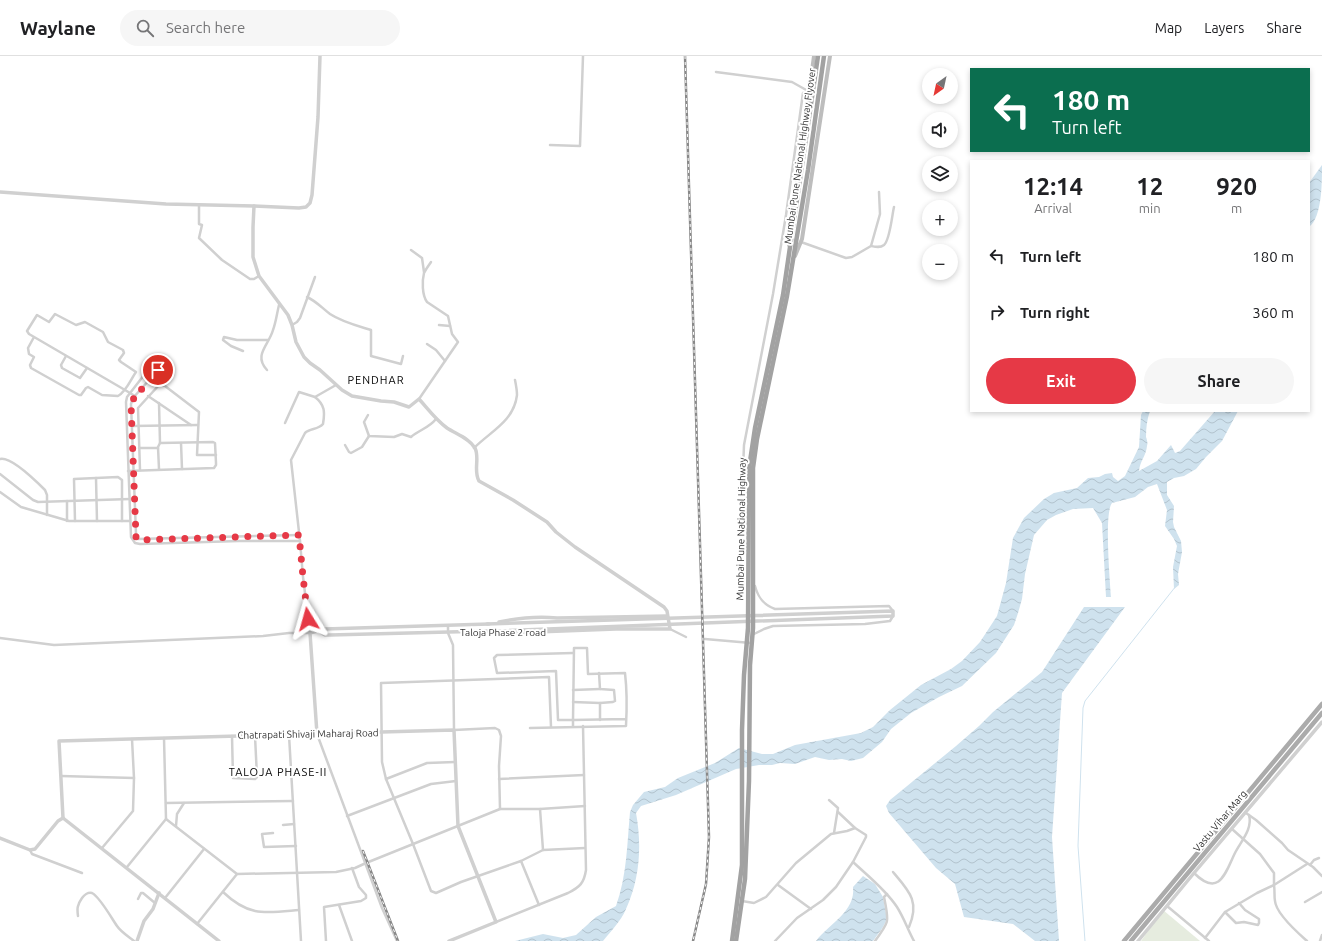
<!DOCTYPE html>
<meta charset="utf-8">
<style>
:root{--surface:#fff;--page:#f6f6f6;--text:#202124;--muted:#757577;--line:#e0e0e0;--accent:#e63946}
body{margin:0;font-family:Ubuntu,sans-serif;background:var(--page);color:var(--text);height:100vh;display:flex;flex-direction:column;font-size:15px;white-space:nowrap}
*{box-sizing:border-box;margin:0}
p{font-size:13px;color:var(--muted)}
.icon{flex:none;width:22px;height:22px;fill:none;stroke:currentColor;stroke-width:2;stroke-linecap:round;stroke-linejoin:round}
.map{position:relative;flex:1;overflow:hidden}
.drawer{position:absolute;left:970px;top:104px;width:340px;height:252px;display:flex;flex-direction:column;background:var(--surface);border-radius:0px;box-shadow:0 2px 6px #0003}
.drawer>*{flex:none}
.guide{position:absolute;left:970px;top:12px;width:340px;height:84px;border-radius:0px;box-shadow:0 2px 6px #0003;background:#0b6e4f;color:#fff;overflow:hidden}
.needle{width:26px;rotate:213deg}
.fabs{position:absolute;left:922px;top:12px;display:grid;gap:8px}
.fabs a{display:grid;place-items:center;width:36px;height:36px;border-radius:50%;background:var(--surface);box-shadow:0 2px 6px #0003;font-size:20px}
.pin{position:absolute;display:grid;place-items:center;width:34px;height:34px;color:#fff;margin:-17px;border:2px solid #fff;border-radius:50%;box-shadow:0 1px 4px #0007}
.me{position:absolute;width:44px;margin:-22px;rotate:352deg;stroke-linejoin:round;filter:drop-shadow(0 0 3px #0008)}
.turn{display:flex;align-items:center;gap:14px;height:84px;padding:0 16px;font-size:18px}
.turn .icon{width:52px;height:52px;stroke-width:2.5}
.turn b{display:block;font-size:28px;line-height:34px}
.eta{display:flex;justify-content:space-evenly;align-items:center;height:68px;text-align:center}
.eta b{font-size:24px;font-weight:700;line-height:28px}
.action{display:flex;gap:8px;margin-top:auto;padding:8px 16px}
.action a{flex:1;height:46px;border-radius:24px;background:var(--accent);color:#fff;font-size:16px;font-weight:700;line-height:46px;text-align:center}
.action a+a{background:var(--page);color:var(--text)}
ul{padding:0;list-style:none}
li{display:flex;align-items:center;gap:12px;height:56px;padding:0 16px}
li div{flex:1}
li b{display:block;font-size:15px}
li em{font-style:normal}
header{display:flex;align-items:center;gap:24px;box-sizing:border-box;height:56px;padding:0 20px;background:var(--surface);border-bottom:1px solid var(--line)}
header strong{font-size:19px}
nav{display:flex;gap:22px;margin-inline-start:auto;font-size:14px}
.search{width:280px;height:36px;background:var(--page);display:flex;align-items:center;gap:10px;box-sizing:border-box;padding:0 14px;border-radius:22px;color:var(--muted);font-size:15px}
.map>svg:first-child{display:block}
</style>
<header>
<strong>Waylane</strong>
<div class="search"><svg class="icon" aria-label="search" viewBox="0 0 24 24"><circle cx="10" cy="10" r="6"/><path d="M15 15l6 6"/></svg>Search here</div>
<nav><a>Map</a><a>Layers</a><a>Share</a></nav>
</header>
<div class="map">
<svg width="1322" height="885" viewBox="0 0 1322 885">
<defs>
<pattern id="water-waves" width="16" height="10" patternUnits="userSpaceOnUse"><rect width="16" height="10" fill="#cfe2ee"/><path d="M0 5q4-4 8 0t8 0" fill="none" stroke="#b2c2cd"/></pattern>
</defs>
<rect width="100%" height="100%" fill="#fff"/>
<path fill="#e6ecdf" d="M1163,854L1200,885H1141Z"/>
<g fill="url(#water-waves)">
<path d="M1322,109C1322,127 1322,161 1309,171V127Z"/>
<path d="M1143,355H1150C1147,363 1146,372 1146,381C1147,384 1148,387 1147,390C1146,400 1140,405 1139,415L1157,405L1171,389L1175,397L1180,395L1215,355H1238L1222,385L1206,401L1196,413L1184,420L1174,422L1167,426V439L1174,450L1173,466L1174,471L1181,485L1182,496L1178,518L1179,529L1174,533L1173,511L1177,490L1174,483L1165,470L1167,454L1157,428L1148,431L1135,441L1112,447C1104,457 1110,525 1111,541H1106L1102,467L1093,452L1073,453L1056,459L1047,464L1034,479L1025,518L1022,543L1018,557L1014,569L996,597L962,630L939,641L911,657L891,673L882,686L863,702L851,705L842,703L829,704L815,701L795,708L780,707L772,709H759L736,713L676,739L641,750L636,757C642,789 640,823 626,853C621,865 611,875 603,885H515L543,878L563,882L576,879L596,861L616,850C627,819 627,789 630,756L633,749L644,736L665,731L678,722L715,707L739,692L762,698H773L795,689L861,677L873,671L890,654L921,629L951,613L962,605L980,586L997,560L1006,527L1013,482L1024,462L1044,443L1054,437L1077,432L1088,422L1099,421L1105,418L1112,417L1113,421L1118,425L1125,420L1139,391L1141,359Z"/>
<path d="M1084,551H1125L1062,637L1052,781L1059,885H1035L1013,868L964,861L955,828L936,812L889,757L886,750L890,744L956,690L979,670L993,656L1042,616Z"/>
<path d="M863,820L875,828L883,841L887,863L883,871L873,885H816C829,868 856,855 853,831Z"/>
</g>
<g fill="none" stroke-linecap="round" stroke-linejoin="round">
<path stroke="#cfe2ee" stroke-width="1" d="M1085,885L1078,790L1083,652L1085,645L1176,530"/>
<g stroke="#d0d0d0" stroke-width="2.5">
<path d="M716,16L792,26L808,35"/>
<path d="M550,89L580,90L583,0"/>
<path d="M199,149V168L202,169L199,182L222,204L250,223H254L259,220"/>
<path d="M801,186L846,202L852,201L871,190C876,191 880,192 884,189C890,184 892,159 894,151"/>
<path d="M871,190L880,158L879,136"/>
<path d="M411,194L422,202L424,216"/>
<path d="M307,241C316,245 322,252 330,258C342,266 358,270 371,274V300L401,308L403,300"/>
<path d="M292,269L297,266L300,262L315,221"/>
<path d="M439,269L450,270"/>
<path d="M34,281L28,292L29,298L34,301L30,309L31,312L79,339H81L86,332L88,331L102,339L118,340C126,336 131,323 136,316L121,306L119,304L124,297L123,294L108,286L103,276L85,266L76,269L55,258L49,266L37,259L27,275L29,278L125,334L135,340"/>
<path d="M427,288L436,294L445,305"/>
<path d="M243,295L231,290L223,284L224,281L237,284H268"/>
<path d="M66,300L61,309L62,312L80,322L87,312"/>
<path d="M267,314C253,299 269,289 273,274C276,266 277,257 279,249"/>
<path d="M148,340L191,369"/>
<path d="M419,343L458,286L452,278L448,260L427,246C422,239 422,225 424,217C426,213 429,209 431,206"/>
<path d="M159,347L160,387"/>
<path d="M368,359L364,366L369,380L394,381L402,378L411,381C419,374 429,372 436,363"/>
<path d="M285,367L299,336L315,341L336,329"/>
<path d="M132,370L198,369"/>
<path d="M181,387L182,413"/>
<path d="M345,389L349,396L351,397L362,391L369,380"/>
<path d="M139,392H158"/>
<path d="M474,392C491,375 514,365 517,339C517,335 516,329 515,324"/>
<path d="M0,403C11,400 37,426 45,434L47,439V459"/>
<path d="M140,414L138,352L160,328L165,330L199,356L197,399H216"/>
<path d="M128,415L214,412L216,409V407L215,387L213,386L160,387L158,391L159,413"/>
<path d="M0,418L33,444L38,446L130,443"/>
<path d="M96,422L97,465"/>
<path d="M0,436L21,451L69,465H130"/>
<path d="M748,443L742,438L744,389L773,238L786,159L803,37L808,35"/>
<path d="M67,445V465"/>
<path d="M75,465L74,423L118,421L122,424V465"/>
<path d="M299,479L137,483L136,478L131,348L133,342L158,314L156,310L154,309L151,310L127,341L126,346L131,481L135,487L140,488L239,485H300"/>
<path d="M755,530C758,541 763,549 775,553L889,550L893,555"/>
<path d="M448,570V577L453,589L454,674L495,672L499,674L501,680L499,710L500,753"/>
<path d="M670,573L686,581"/>
<path d="M752,579L764,573L773,570L865,568L890,565L893,560"/>
<path d="M0,582L54,589L263,580L289,577H310L303,521L300,485L291,404L305,377C310,372 318,374 323,368C325,356 325,349 315,341"/>
<path d="M705,583L751,587"/>
<path d="M599,617L600,633L614,634L615,645L613,646L600,647"/>
<path d="M573,634L600,633"/>
<path d="M573,646L600,647V664"/>
<path d="M573,670V664H558L556,615L497,617L494,602L497,599L573,597"/>
<path d="M551,671L549,621L381,627L382,706L386,723L413,788L431,835L436,837L461,826L521,805L543,794L585,792"/>
<path d="M530,672L626,670C627,652 627,634 625,617L588,618L587,592H574L573,664L626,663"/>
<path d="M317,678L382,852L397,885"/>
<path d="M289,679L301,885"/>
<path d="M232,680L233,722L255,723L257,721L255,680"/>
<path d="M164,682L166,763L237,818L336,816L355,812L366,807L500,753H540L585,750"/>
<path d="M61,720L134,722"/>
<path d="M386,723L427,707L455,706"/>
<path d="M499,723L584,719"/>
<path d="M829,744L838,752L834,777"/>
<path d="M166,747L293,745"/>
<path d="M540,753L543,794"/>
<path d="M838,756L855,772"/>
<path d="M1246,757L1256,764L1282,787L1288,794L1313,811L1322,820"/>
<path d="M347,760L431,728L456,725"/>
<path d="M283,769L294,768"/>
<path d="M176,770L177,758L184,747"/>
<path d="M273,777L262,778L264,791L296,790"/>
<path d="M102,792L133,755L134,722L132,683"/>
<path d="M30,794L32,798L82,817"/>
<path d="M521,805L539,849"/>
<path d="M853,806C868,820 886,834 897,851C904,862 908,874 914,885"/>
<path d="M1307,808L1274,829C1275,835 1274,840 1275,845C1276,858 1298,877 1307,885"/>
<path d="M1310,809L1314,804L1319,802"/>
<path d="M127,811L166,763"/>
<path d="M893,816C909,835 920,845 909,871"/>
<path d="M1194,817C1218,841 1225,819 1234,799C1240,786 1253,774 1249,759"/>
<path d="M778,829L811,853"/>
<path d="M223,836C249,861 265,857 299,854"/>
<path d="M165,842L204,793"/>
<path d="M138,843L141,837H143L155,847"/>
<path d="M742,845L754,847L766,841L796,807L831,778L847,775L855,772L866,779V781L853,806L836,831L823,844L797,862L775,885"/>
<path d="M1305,846L1322,836"/>
<path d="M339,849L352,885"/>
<path d="M1167,850L1209,885"/>
<path d="M1225,856L1236,867L1244,866L1258,869L1259,867V863L1245,854L1239,847"/>
<path d="M78,860C77,853 77,849 82,842C84,839 88,836 92,837C100,841 112,863 117,870C121,876 129,881 134,885"/>
<path d="M496,866L568,837C580,831 584,827 586,814L583,670"/>
<path d="M197,868L237,818"/>
<path d="M1205,882L1225,856L1257,837L1274,829V817L1260,798L1232,773"/>
<path d="M326,885L324,851L361,845L366,842V839L359,831L352,812"/>
<path d="M875,885C890,865 889,866 884,841L887,838"/>
<path d="M1320,885L1322,879"/>
</g>
<g stroke="#d0d0d0" stroke-width="3.5">
<path d="M0,136L166,148L254,150L299,152L306,151L310,147L312,139L318,61L320,0"/>
<path d="M254,150L253,171V201L259,220L288,259L292,269L296,286L304,301L310,307L320,314L342,334L352,340L381,345L394,346L409,351L419,343C428,353 436,364 447,372C456,378 469,382 475,392C480,402 473,415 479,425L513,444L547,466L556,476L575,491L664,551L667,555L670,573H616L510,577L488,575L330,579H325L318,575"/>
<path d="M499,566C518,562 537,560 557,562L667,560"/>
<path d="M487,568L893,555V560L495,575"/>
<path d="M317,678L310,577L324,573L489,568"/>
<path d="M63,762L59,685L454,674L458,770L496,866L449,885"/>
<path d="M63,762L219,885"/>
<path d="M0,782L30,794L35,793L58,765L63,762"/>
<path d="M137,885L144,865L153,853L159,837"/>
<path d="M1138,885L1194,817L1322,666"/>
</g>
<g stroke="#bdbdbd" stroke-width="4">
<path d="M789,189C788,167 794,146 797,125C803,83 808,42 814,0"/>
<path d="M795,200L802,183L830,0"/>
</g>
<g stroke="#ababab" stroke-width="4.5">
<path d="M1124,885L1322,648"/>
<path d="M1131,885L1322,657"/>
</g>
<g stroke="#a2a2a2" stroke-width="4.5">
<path d="M732,885L742,809V674L744,619L748,572L749,412L755,372L783,239L818,0"/>
<path d="M736,885L745,823L749,725L750,609L753,572V412L757,383L787,240L808,114L824,0"/>
</g>
<g stroke="#888" stroke-width="2.5">
<g id="rail">
<path d="M685,0L709,781L706,828L693,885"/>
<path d="M363,795L398,885"/>
</g>
</g>
<use href="#rail" stroke="#fff" stroke-width="1" stroke-dasharray="3" stroke-linecap="butt"/>
</g>
<g fill="none" stroke-linecap="round" stroke-linejoin="round">
<path stroke="#e63946" stroke-width="7" stroke-dasharray="0 12.6" d="M158,314L134,342L131,348L136,481L139,484L299,479L303,521L308,563"/>
</g>
<g text-anchor="middle" dominant-baseline="central" stroke-width="4" stroke-linejoin="round" paint-order="stroke">
<g font-size="10" fill="#333" stroke="#fff">
<text transform="translate(800 100) rotate(-82)">Mumbai Pune National Highway Flyover</text>
<text transform="translate(741 473) rotate(-89)">Mumbai Pune National Highway</text>
<text x="503" y="576">Taloja Phase 2 road</text>
<text transform="translate(308 678) rotate(-1)">Chatrapati Shivaji Maharaj Road</text>
<text transform="translate(1220 765) rotate(-50)">Vastu Vihar Marg</text>
</g>
<g font-size="11" letter-spacing="1" fill="#000" stroke="#fff">
<text x="376" y="324">PENDHAR</text>
<text x="278" y="716">TALOJA PHASE-II</text>
</g>
</g>
</svg>
<div class="fabs">
<a><svg class="needle" viewBox="-14 -14 28 28"><path d="M0-13l5 13h-10z" fill="#e53935"/><path d="M0 13l5-13h-10z" fill="#757577"/></svg></a>
<a><svg class="icon" aria-label="sound" viewBox="0 0 24 24"><path d="M4 9h4l5-4v14l-5-4H4zM17 9q2 3 0 6"/></svg></a>
<a><svg class="icon" aria-label="layers" viewBox="0 0 24 24"><path d="M12 4l9 5-9 5-9-5zM3 14l9 5 9-5"/></svg></a>
<a>+</a>
<a>−</a>
</div>
<div class="pin" style="left:158px;top:314px;background:#d93025"><svg class="icon" aria-label="arrive" viewBox="0 0 24 24"><path d="M6 21V4h12l-3 4 3 4H6"/></svg></div>
<svg class="me" style="left:308px;top:563px" viewBox="-20 -20 40 40"><path d="M0-17L14 15 0 8-14 15z" fill="#e63946" stroke="#fff" stroke-width="4"/></svg>
<div class="guide">
<div class="turn"><svg class="icon" aria-label="left" viewBox="0 0 24 24"><path d="M17 20v-9H6M10 6l-5 5 5 5"/></svg><div><b>180 m</b>Turn left</div></div>
</div>
<section class="drawer">
<div class="eta">
<div><b>12:14</b><p>Arrival</p></div>
<div><b>12</b><p>min</p></div>
<div><b>920</b><p>m</p></div>
</div>
<ul>
<li><svg class="icon" aria-label="left" viewBox="0 0 24 24"><path d="M17 20v-9H6M10 6l-5 5 5 5"/></svg><div><b>Turn left</b></div><em>180 m</em></li>
<li><svg class="icon" aria-label="right" viewBox="0 0 24 24"><path d="M7 20v-9h11M14 6l5 5-5 5"/></svg><div><b>Turn right</b></div><em>360 m</em></li>
</ul>
<div class="action"><a>Exit</a><a>Share</a></div>
</section>
</div>
